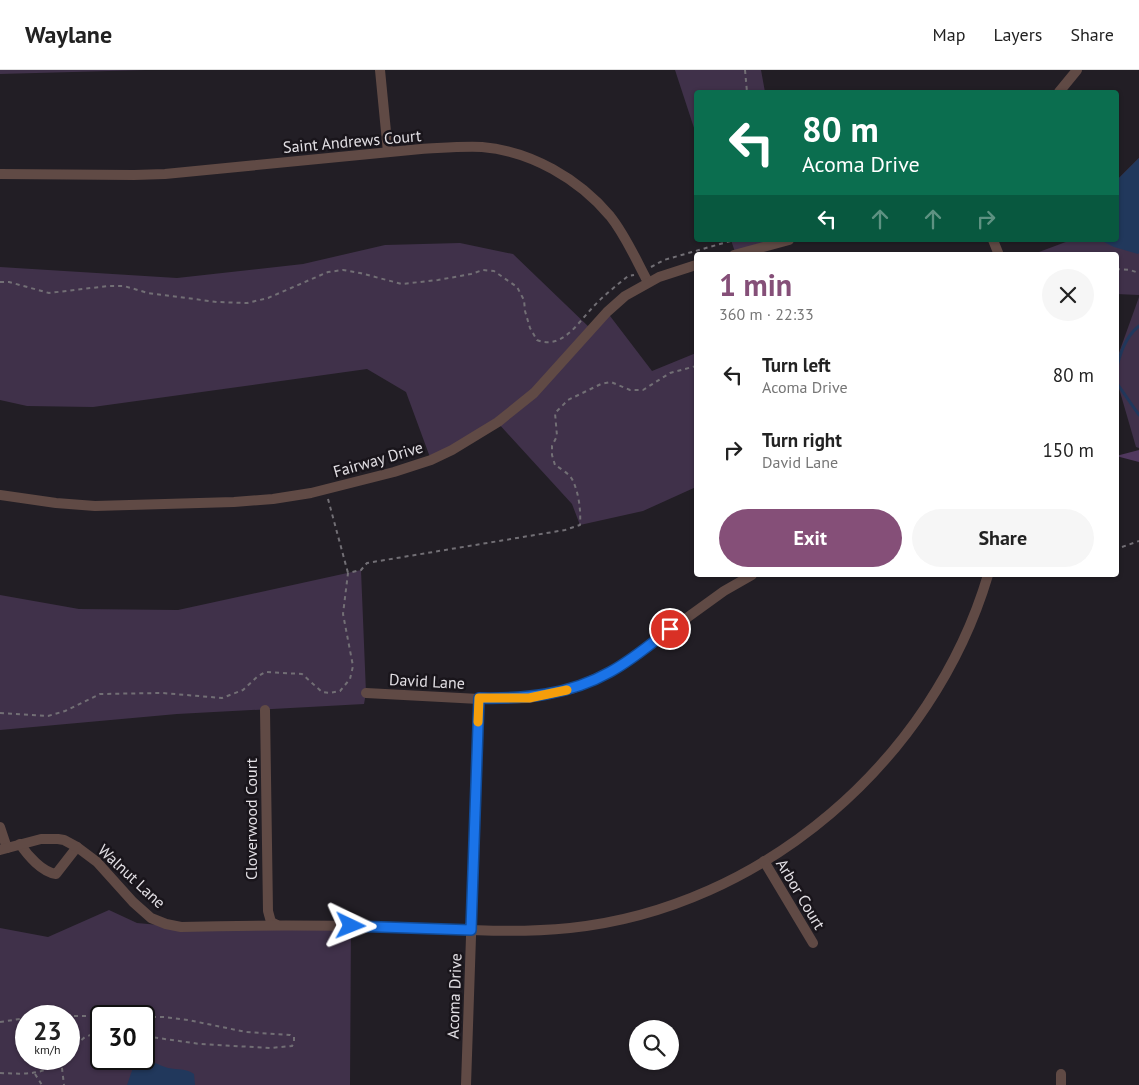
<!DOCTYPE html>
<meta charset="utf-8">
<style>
:root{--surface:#fff;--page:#f6f6f6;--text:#222;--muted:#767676;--line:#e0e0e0;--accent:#854f78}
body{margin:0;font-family:"PT Sans",sans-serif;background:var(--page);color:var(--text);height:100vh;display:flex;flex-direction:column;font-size:19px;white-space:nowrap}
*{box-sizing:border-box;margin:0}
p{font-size:16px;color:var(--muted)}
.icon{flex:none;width:28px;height:28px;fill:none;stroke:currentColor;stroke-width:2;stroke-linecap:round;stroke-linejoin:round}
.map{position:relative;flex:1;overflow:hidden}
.panel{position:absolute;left:694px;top:182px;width:425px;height:325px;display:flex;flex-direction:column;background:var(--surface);border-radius:5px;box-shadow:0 1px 4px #0004}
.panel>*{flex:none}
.guide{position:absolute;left:694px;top:20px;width:425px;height:152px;border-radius:5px;box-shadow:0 1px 4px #0004;background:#0b6e4f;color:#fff;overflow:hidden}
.fabs{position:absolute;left:629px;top:950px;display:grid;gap:10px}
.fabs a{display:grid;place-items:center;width:50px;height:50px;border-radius:50%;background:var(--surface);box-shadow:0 1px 4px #0004;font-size:25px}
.speed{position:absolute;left:15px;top:935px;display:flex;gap:10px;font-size:25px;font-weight:700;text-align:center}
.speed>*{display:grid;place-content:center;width:65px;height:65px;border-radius:50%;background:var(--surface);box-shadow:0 1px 4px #0004;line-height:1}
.speed small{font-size:12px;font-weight:400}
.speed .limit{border:2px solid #111;border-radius:8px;background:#fff;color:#111}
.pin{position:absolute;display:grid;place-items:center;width:42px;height:42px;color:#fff;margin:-21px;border:2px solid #fff;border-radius:50%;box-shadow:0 1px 5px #0007}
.me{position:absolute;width:55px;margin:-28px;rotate:92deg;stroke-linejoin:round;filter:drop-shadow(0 0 4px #0008)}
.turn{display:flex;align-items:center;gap:18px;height:105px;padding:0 25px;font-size:22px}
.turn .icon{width:65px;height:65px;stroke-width:2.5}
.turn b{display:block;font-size:35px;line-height:42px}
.lanes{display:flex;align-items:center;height:48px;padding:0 25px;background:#0003;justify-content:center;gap:25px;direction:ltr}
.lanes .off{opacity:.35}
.round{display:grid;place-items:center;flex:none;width:52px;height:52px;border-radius:26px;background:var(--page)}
.head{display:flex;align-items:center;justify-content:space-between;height:85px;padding:0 25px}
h1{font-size:30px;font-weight:800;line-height:38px;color:var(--accent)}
.cta{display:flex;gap:10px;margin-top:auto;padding:10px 25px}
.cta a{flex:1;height:58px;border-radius:30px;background:var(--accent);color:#fff;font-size:20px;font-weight:800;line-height:58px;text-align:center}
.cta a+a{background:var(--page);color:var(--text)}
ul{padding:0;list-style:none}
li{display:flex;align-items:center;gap:15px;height:75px;padding:0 25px}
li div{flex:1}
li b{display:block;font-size:19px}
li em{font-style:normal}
header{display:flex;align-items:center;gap:30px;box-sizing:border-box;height:70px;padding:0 25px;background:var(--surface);border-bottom:1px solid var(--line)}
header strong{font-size:24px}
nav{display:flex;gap:28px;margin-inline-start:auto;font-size:18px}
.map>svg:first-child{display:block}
</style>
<header>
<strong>Waylane</strong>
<nav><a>Map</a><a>Layers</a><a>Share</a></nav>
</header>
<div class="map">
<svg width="1139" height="1015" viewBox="0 0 1139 1015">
<rect width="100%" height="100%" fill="#221e25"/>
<g fill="#40314a" fill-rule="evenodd">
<path d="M0,0H146L0,4Z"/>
<path d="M675,0H761L765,22H696V64Z"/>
<path d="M1139,88V225L1116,224V185H1031L1071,170H1116V111Z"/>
<path d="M731,170H789L736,185Z"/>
<path d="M460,173L513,184L591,259L607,242L652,301L696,283V417L643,441L580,455L572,434L498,353L431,390L406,322L367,299L93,337L27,336L0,330V197L177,208L303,194L385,175Z"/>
<path d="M1139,227V378L1136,377L1116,308V291Z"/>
<path d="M361,500L366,623L364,634L177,644L0,660V525L79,539L178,540Z"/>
<path d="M109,840L137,853L181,857L351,856L350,1015H0V858L48,867ZM26,946H69V989H26ZM101,946H144V989H101Z"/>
</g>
<path fill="#50385e" d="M1139,380V392L1116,386Z"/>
<g fill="#21385c">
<path d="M1139,88V183L1138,184L1114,177L1100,170H1116V111Z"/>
<path d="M141,989C151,990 158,995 168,998C178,1000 185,998 194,1004L195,1015H127L135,992Z"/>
</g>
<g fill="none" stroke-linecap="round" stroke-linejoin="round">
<g stroke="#21385c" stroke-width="3">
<path d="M1116,300C1120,284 1125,267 1139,256"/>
<path d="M1116,312L1139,345"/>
</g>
<g stroke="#726f75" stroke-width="2" stroke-dasharray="4 4" stroke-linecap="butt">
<path d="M745,0L747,22"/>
<path d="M651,197L664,190L734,170"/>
<path d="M1116,199L1130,200L1139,203"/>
<path d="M0,212H9L49,223L108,216H124L148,223L217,232L247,233L268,228L328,202L343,200L360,203L402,214L438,210L471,204L483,200L494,201L517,217L524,230L525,241L530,258L537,270C562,280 577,254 593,237C603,226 616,216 628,206L634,205"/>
<path d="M328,429L348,503"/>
<path d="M1122,477L1139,471"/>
<path d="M0,643L48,646L65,641L100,624L162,623L222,628L243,620L257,607L265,602L302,604L322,622L330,623L340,621L350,609L353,596L343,544L348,503L361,500L367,493L565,460L580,455C581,441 579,424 573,411C570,404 561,399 555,395L552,385V376L557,366L555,343L568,330L601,314L611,312L630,320H643L670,303L696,296"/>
<path d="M50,946H118"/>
<path d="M144,947H164L188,950L246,962L290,965L294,967V972L292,976L270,978L200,974L144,966"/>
<path d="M0,952L26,948"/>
<path d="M69,980L85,967L101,961"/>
<path d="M61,990L64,1015"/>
<path d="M0,1003C23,1004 45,1006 62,989"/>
<path d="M35,1004L42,1015"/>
</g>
<g stroke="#604a45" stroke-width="10">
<path d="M380,0L388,82"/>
<path d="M1059,22L1077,0"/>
<path d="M0,104L134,105L165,104L421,79C442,78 462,76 482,77C531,81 579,109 610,146C626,166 636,190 648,212"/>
<path d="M993,170L999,185"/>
<path d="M734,185L789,170"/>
<path d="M0,425L56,433L95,436L234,432L273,429L311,423L394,402L431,390L452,380L498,352L534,323L607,242L625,226L659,207L696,195"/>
<path d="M366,623L479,629L529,628L574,618L610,602L623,594L724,521L752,505"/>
<path d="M265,640L268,841L271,852L277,855"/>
<path d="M0,757L7,778"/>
<path d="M20,774C28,786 42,802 56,804L77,777"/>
<path d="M0,780L41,769H58L64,770L77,777L97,792L133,832L151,848L166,854L181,857C251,855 320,855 390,857C450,859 510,864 570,858C763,838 933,690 988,505"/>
<path d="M764,791L813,873"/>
<path d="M466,1015L479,629"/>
<path d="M1061,1015V1004"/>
</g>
</g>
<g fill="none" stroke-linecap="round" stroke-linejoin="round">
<g stroke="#114b97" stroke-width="12">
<path id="route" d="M351,856L471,860L479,628C525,629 569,625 610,602C632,590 651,574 670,559"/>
</g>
<use href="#route" stroke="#1a73e8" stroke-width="9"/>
<path stroke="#f59e0b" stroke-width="9" d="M478,652L479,628H529L567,620"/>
</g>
<g text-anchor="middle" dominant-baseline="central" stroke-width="5" stroke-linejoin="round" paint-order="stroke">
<g font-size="16" fill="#e2dfe4" stroke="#19151b">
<text transform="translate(352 71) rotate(-5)">Saint Andrews Court</text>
<text transform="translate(378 389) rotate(-16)">Fairway Drive</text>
<text transform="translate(427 611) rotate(3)">David Lane</text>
<text transform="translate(251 749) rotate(-90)">Cloverwood Court</text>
<text transform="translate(132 806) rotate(43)">Walnut Lane</text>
<text transform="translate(801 824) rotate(59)">Arbor Court</text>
<text transform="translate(454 926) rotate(-88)">Acoma Drive</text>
</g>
</g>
</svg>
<div class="fabs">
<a><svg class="icon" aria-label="search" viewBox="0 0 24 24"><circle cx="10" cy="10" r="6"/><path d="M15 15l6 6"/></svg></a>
</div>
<div class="speed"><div>23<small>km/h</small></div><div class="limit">30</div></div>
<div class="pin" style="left:670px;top:559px;background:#d93025"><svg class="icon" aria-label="arrive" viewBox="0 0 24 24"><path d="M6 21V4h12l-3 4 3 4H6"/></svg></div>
<svg class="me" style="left:351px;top:856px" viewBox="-20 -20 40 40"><path d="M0-17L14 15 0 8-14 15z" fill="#1a73e8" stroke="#fff" stroke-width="4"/></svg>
<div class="guide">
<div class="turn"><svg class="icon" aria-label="left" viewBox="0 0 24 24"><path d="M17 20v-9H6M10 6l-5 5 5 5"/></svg><div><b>80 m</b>Acoma Drive</div></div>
<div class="lanes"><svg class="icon" aria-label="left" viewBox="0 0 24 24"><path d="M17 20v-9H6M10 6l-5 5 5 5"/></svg><svg class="icon off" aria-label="ahead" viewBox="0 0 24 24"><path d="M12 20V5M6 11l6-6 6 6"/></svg><svg class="icon off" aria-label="ahead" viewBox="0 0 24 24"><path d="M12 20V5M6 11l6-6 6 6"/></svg><svg class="icon off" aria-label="right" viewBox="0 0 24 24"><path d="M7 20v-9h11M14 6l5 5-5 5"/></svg></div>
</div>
<section class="panel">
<div class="head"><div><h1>1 min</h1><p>360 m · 22:33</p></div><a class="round"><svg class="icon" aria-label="close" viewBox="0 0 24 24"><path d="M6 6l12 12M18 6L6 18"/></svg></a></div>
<ul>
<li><svg class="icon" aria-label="left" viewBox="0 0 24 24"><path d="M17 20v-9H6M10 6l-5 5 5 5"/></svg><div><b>Turn left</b><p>Acoma Drive</p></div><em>80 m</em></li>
<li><svg class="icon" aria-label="right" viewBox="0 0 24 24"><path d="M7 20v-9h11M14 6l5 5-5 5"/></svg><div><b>Turn right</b><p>David Lane</p></div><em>150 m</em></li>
</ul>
<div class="cta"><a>Exit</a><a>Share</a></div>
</section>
</div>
